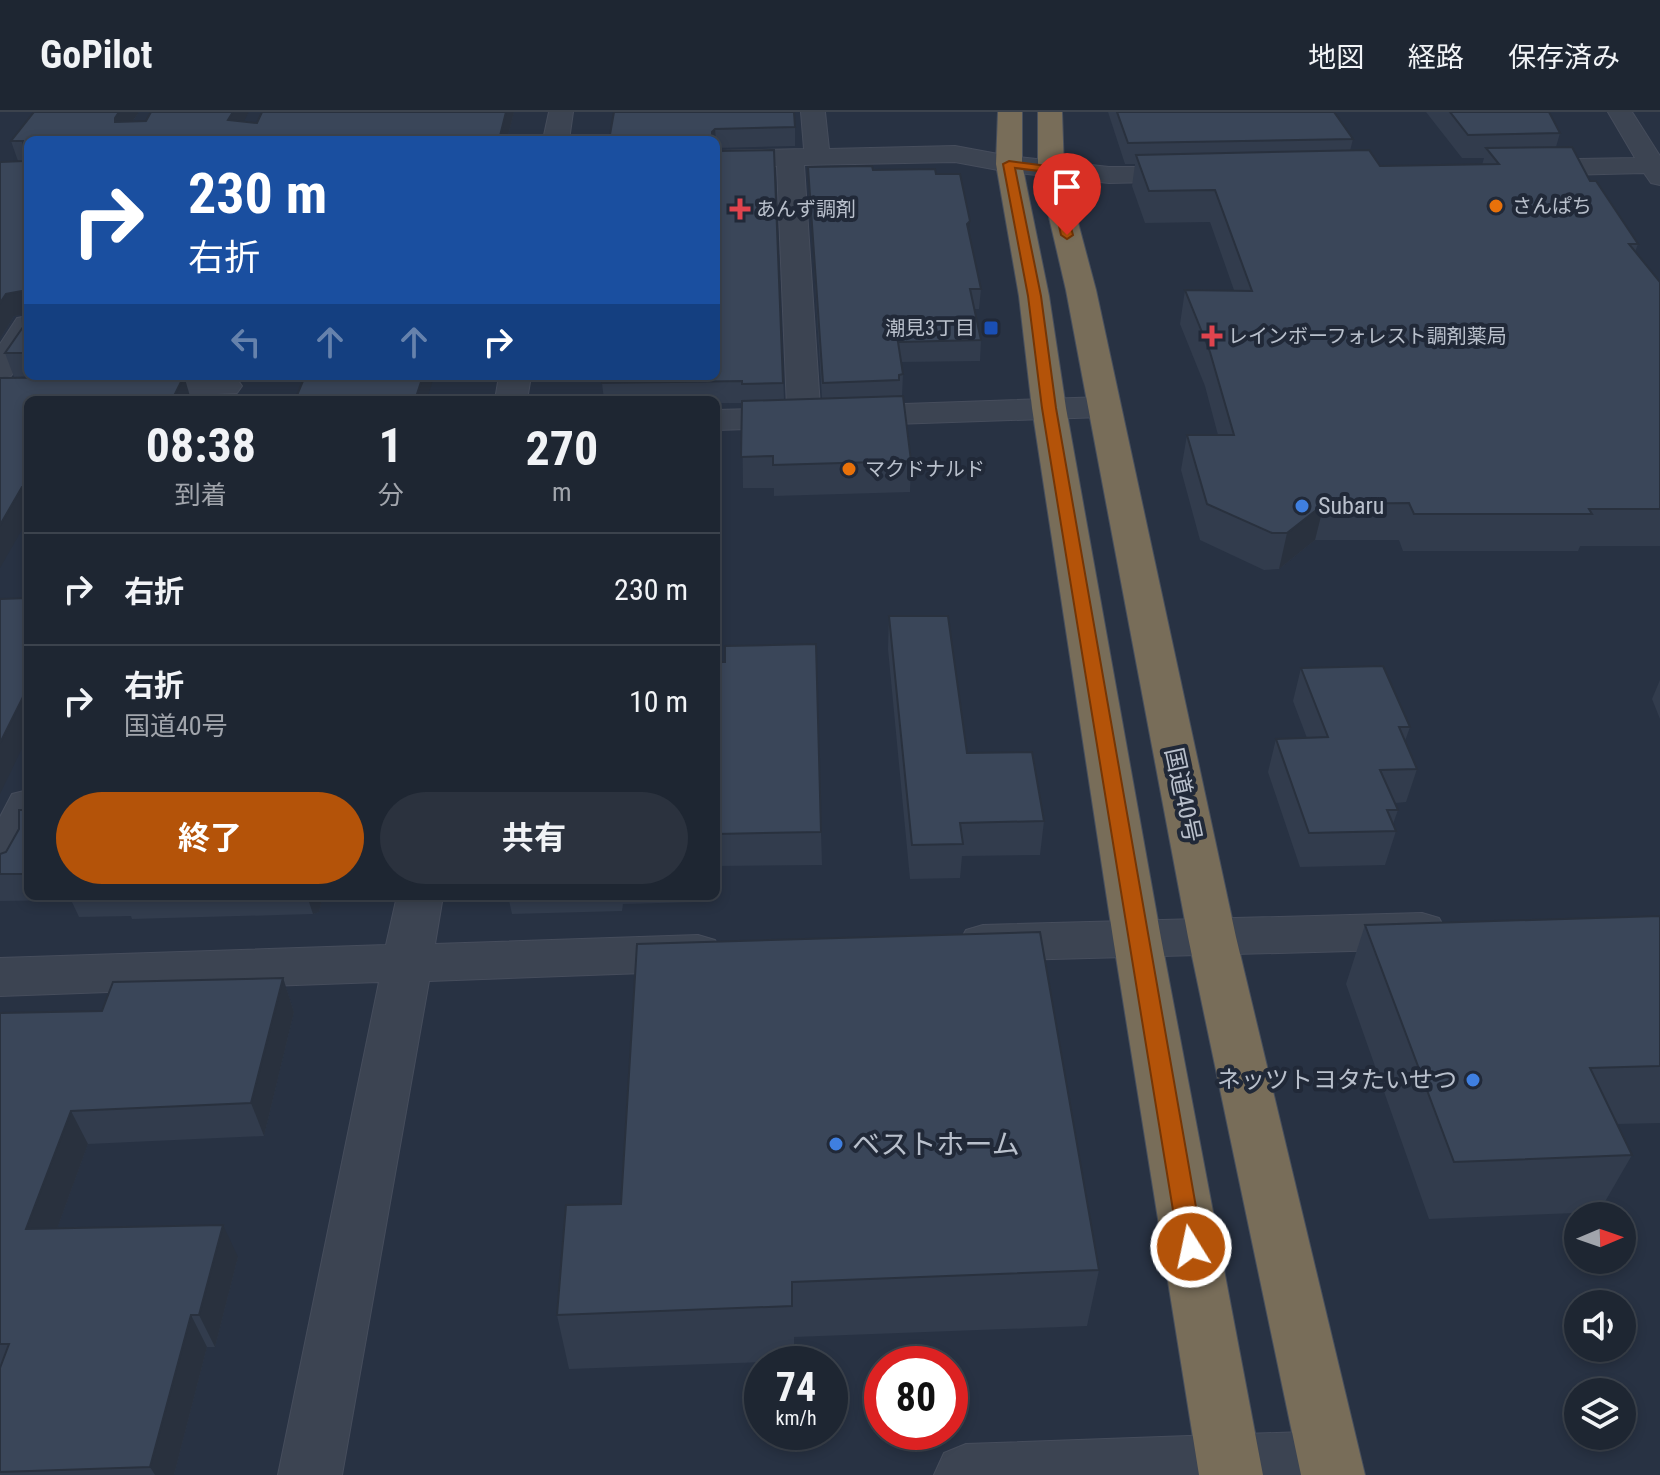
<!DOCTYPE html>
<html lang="ja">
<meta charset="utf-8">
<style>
:root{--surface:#1e2632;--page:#2b323e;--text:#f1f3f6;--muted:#a1a5ac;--line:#3c434d;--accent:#b45309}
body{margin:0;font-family:"Roboto Condensed","Noto Sans JP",sans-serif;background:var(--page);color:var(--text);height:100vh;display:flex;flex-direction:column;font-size:30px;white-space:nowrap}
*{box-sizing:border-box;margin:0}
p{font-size:26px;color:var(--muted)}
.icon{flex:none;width:44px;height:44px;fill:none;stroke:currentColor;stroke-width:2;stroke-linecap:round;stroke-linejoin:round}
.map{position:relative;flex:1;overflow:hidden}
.side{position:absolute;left:24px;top:284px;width:696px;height:504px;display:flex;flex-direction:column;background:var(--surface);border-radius:12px;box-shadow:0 4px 12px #0003,0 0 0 2px var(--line)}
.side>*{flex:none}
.hud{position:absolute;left:24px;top:24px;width:696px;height:244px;border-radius:12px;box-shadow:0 4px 12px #0003,0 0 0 2px var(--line);background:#1a4fa0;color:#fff;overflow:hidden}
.needle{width:52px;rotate:88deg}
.controls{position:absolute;left:1564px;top:1090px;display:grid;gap:16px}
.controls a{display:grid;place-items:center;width:72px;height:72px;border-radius:50%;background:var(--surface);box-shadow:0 4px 12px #0003,0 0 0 2px var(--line);font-size:40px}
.speed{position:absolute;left:744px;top:1234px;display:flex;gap:16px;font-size:40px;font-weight:700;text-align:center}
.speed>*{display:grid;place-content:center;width:104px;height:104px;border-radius:50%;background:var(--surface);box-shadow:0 4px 12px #0003,0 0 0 2px var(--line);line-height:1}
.speed small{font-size:20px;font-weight:400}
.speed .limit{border:12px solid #d22;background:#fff;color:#111}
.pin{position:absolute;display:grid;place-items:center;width:68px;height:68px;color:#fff;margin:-82px -34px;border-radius:50% 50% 50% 0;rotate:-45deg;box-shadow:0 0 8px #0007}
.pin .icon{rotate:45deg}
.me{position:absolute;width:88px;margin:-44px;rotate:350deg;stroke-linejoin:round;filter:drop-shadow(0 0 6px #0008)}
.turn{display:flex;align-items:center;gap:28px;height:168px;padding:0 32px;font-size:36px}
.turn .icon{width:104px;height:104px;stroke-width:2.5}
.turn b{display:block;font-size:56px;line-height:68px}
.lanes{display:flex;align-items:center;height:76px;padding:0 32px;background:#0003;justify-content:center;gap:40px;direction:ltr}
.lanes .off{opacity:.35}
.eta{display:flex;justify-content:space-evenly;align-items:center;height:136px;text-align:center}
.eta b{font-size:48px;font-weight:700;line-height:56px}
.primary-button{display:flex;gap:16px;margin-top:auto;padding:16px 32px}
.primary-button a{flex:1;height:92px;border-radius:48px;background:var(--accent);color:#fff;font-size:32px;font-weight:700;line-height:92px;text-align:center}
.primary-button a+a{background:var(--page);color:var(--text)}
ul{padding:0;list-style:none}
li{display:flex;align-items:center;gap:24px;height:112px;padding:0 32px;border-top:2px solid var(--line)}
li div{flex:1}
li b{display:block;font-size:30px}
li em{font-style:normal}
header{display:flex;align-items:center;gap:48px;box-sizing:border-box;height:112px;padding:0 40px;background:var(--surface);border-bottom:2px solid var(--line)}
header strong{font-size:38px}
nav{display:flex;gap:44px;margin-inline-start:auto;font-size:28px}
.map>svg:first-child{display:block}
</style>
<header>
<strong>GoPilot</strong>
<nav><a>地図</a><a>経路</a><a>保存済み</a></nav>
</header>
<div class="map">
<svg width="1660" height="1363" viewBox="0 0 1660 1363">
<rect width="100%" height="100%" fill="#283243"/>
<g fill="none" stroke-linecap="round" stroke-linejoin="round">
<g stroke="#464d5c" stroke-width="2">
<g id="minor">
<path d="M549,0H573L569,28H543Z"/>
<path d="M801,0H825L829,37L955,34L1009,44L1109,55H1203L1207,61L1203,67L1194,69L1109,71L1009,60L955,50L804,53L820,295L1103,285L1115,288L1120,295L1115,302L1103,305L716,318V298L787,296L777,54L716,55V39L804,37Z"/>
<path d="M1608,0H1632L1660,44V73L1651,71L1644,61L1522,64L1513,62L1509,56L1513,50L1522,48L1635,46Z"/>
<path d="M28,204V238L11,264L0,267V232L17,206Z"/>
<path d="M226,264L237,267L242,274L237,281L128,286L117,283L112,276L117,269L128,266Z"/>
<path d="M499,264H531L527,288H495Z"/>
<path d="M28,678V742L16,765L0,769V705L12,682Z"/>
<path d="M397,784H443L435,832L698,823L715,828L722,841L715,854L698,859L429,869L342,1363H278L379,870L0,884V846L386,833Z"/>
<path d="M1422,801L1439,806L1446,819L1439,832L1422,837L983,849L966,844L959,831L966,818L983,813Z"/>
<path d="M1330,1319L1352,1328L1361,1350L1356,1363H934L944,1341L966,1332Z"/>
</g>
</g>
<g stroke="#474f5d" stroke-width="2">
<g id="highway">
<path d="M998,0H1022V52L1049,184L1066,296L1161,826L1263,1363H1199L1113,826L1032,296L1019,184L996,52Z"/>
<path d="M1038,0H1062L1064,58L1096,178L1236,825L1365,1363H1301L1188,825L1066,178L1038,58Z"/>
</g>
</g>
<use href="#minor" fill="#3c4452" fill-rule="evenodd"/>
<use href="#highway" fill="#786d59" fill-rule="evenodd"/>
</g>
<g fill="#323c4d">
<path d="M34,0H139L133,9H146L151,0H249L243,9L257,11L514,0L507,28H28V264H57L14,265L5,241L23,215L22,203L14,204L0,227V50L18,49L11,29Z"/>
<path d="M614,0L795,15V34L716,36V28H609Z"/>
<path d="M1108,0H1334L1353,27L1350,39L1380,54L1482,53L1484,46H1462L1426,0H1549L1560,21L1556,35L1590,69L1638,132L1635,140L1660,170V434H1580L1578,439H1403L1399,428H1315L1279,457L1264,458L1200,428L1181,358L1187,323H1218L1205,274L1180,212L1185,178H1234L1210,110L1145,111L1132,74L1135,52H1125Z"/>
<path d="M774,38L784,288L822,287L808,55L936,62L969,125L981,177L979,197H975L981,228L980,249L901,250L903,262L902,284L911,349L910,380L774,384V376H743L742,291H716V288H604L602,271Z"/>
<path d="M184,264L191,288H28V407L0,266Z"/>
<path d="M889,504L967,641L1044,709L1040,743L962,744L960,766L910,767L888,537Z"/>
<path d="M716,550L821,720L822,753L716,754Z"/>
<path d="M1301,556L1410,615L1405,629L1417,657L1406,690L1395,691L1398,698L1393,712L1396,719L1385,753L1300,755L1268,660L1276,627L1307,626L1293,589Z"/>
<path d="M1660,568V607L1652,587Z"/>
<path d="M28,698V784H323L319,800L313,802L132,807L131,804L79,805L71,788L0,789V742L6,740Z"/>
<path d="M508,784H696V790L623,792L622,799L512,802Z"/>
<path d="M1660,804V1011L1617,1012L1632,1043L1599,1100L1429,1107L1346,872L1365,813Z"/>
<path d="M283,866L294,900L264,1024L88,1032L57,1117L238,1145L215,1235H207L174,1363H0V901L102,899Z"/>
<path d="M566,1093L1099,1158L1087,1214L794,1225V1249L569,1257L557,1203Z"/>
</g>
<g fill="#29313e">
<path d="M119,0H139L121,26V28L115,6Z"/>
<path d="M233,0H249L233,28L228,8Z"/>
<path d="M506,0H514L507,28H499Z"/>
<path d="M715,17L716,28H712V20Z"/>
<path d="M970,109L969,128L967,112Z"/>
<path d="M22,179L28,202L14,204L0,227V191L6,182Z"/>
<path d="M184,264L191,288H172Z"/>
<path d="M423,264H434L427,288H415Z"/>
<path d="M22,375L28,390V407L0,456V413Z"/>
<path d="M1324,392L1315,428L1279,457L1287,421Z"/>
<path d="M28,575V624L0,682V631Z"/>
<path d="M307,784H323L319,800L313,802Z"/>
<path d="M283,866L294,900L264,1024L251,991Z"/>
<path d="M71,999L88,1032L45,1150L26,1117Z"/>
<path d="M223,1113L238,1145L215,1235L199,1203Z"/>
<path d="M191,1203L207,1235L174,1363H155L150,1355Z"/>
</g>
<g fill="#3a4659" stroke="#29313e" stroke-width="2">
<path d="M34,0H119L115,6V10L146,9L151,0H233L228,8L257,11L262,0H506L499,28H28V241H5L23,215L22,179L6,182L0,191V50L23,49V29H11Z"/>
<path d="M614,0H794L795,15L715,17L712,20V28H609Z"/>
<path d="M1117,0H1334L1353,27L1128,31Z"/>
<path d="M1450,0H1549L1560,21L1468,23Z"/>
<path d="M1572,35L1590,69H1596L1638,132H1629L1660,170V397H1589L1592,402H1414L1409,391L1324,392L1287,421H1272L1207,392L1187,323H1234L1210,240L1185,178L1252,179L1215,78L1149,79L1136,43L1369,38L1380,54L1499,52L1486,36Z"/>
<path d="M774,38L783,271L742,272V269L602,271L603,264H716V39Z"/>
<path d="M872,54L873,58L935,57L936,62H960L970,109L967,112L981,177H970L981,228L898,230L903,262L899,263V268L823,271L808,55Z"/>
<path d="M184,264L172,288H28V375H22L0,413V266Z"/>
<path d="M305,264H423L415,288H295Z"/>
<path d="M903,284L911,349L773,353V344L741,345L742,289Z"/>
<path d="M28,486V575L0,631V487Z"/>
<path d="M889,504H948L967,641L1032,640L1044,709L960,711L963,732L912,733Z"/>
<path d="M816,532L821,720L716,722V550H725V534Z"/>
<path d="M1383,554L1410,615H1399L1417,657L1380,658L1398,698H1387L1396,719L1309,721L1276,627L1328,625L1301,556Z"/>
<path d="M19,698H28V762H0V742L6,740L19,717Z"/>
<path d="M1660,804V954L1590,956L1632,1043L1454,1050L1365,813Z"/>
<path d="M1040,820L1099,1158L792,1170V1194L557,1203L566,1093L621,1092L637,832Z"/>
<path d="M283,866L251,991L71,999L26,1117L223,1113L199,1203H191L150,1355L0,1360V1256L9,1232H0V901L102,899L113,870Z"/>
</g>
<path fill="#b45309" stroke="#753606" stroke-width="2" d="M1009,49L1055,55L1073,123L1067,127L1061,123L1047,60L1015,56L1041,184L1056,296L1203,1135L1199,1142L1191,1145L1182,1142L1179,1135L1042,296L1028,184L1003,52Z"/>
<g fill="#e8710a" stroke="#212938" stroke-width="3">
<circle cx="1496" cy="94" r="8"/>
<circle cx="849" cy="357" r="8"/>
</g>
<g fill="#e0444e" stroke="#212938" stroke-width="3">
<path d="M736 85h8v8h8v8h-8v8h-8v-8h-8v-8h8z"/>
<path d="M1208 212h8v8h8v8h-8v8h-8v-8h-8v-8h8z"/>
</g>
<rect fill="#1a4fb4" stroke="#212938" stroke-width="3" x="983" y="208" width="16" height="16" rx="4"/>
<g fill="#3f7fe0" stroke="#212938" stroke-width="3">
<circle cx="1302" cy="394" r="8"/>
<circle cx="1473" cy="968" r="8"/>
<circle cx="836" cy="1032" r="8"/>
</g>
<g text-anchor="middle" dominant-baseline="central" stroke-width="8" stroke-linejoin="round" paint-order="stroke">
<g font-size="20" fill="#b9c0cc" stroke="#212938" text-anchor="start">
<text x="1512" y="94">さんぱち</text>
<text x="756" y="97">あんず調剤</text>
<text x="975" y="216" text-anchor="end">潮見3丁目</text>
<text x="1228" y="224">レインボーフォレスト調剤薬局</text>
<text x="865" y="357">マクドナルド</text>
</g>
<g font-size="24" fill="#b9c0cc" stroke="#212938" text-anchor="start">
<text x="1318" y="394">Subaru</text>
<text x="1457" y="968" text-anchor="end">ネッツトヨタたいせつ</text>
</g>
<g font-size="24" fill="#b9c0cc" stroke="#212938">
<text transform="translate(1183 683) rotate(78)">国道40号</text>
</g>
<g font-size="28" fill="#b9c0cc" stroke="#212938" text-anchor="start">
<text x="852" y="1032">ベストホーム</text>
</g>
</g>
</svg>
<div class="controls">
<a><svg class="needle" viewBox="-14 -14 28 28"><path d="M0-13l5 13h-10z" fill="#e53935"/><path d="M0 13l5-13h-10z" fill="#a1a5ac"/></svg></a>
<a><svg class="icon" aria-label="sound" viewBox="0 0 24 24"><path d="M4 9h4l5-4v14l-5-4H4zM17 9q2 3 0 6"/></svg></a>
<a><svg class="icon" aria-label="layers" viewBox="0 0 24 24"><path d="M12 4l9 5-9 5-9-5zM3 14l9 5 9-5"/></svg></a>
</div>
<div class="speed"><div>74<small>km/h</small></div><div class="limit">80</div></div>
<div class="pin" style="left:1067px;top:123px;background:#d93025"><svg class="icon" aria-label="arrive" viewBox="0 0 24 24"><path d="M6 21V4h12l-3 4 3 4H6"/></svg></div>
<svg class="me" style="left:1191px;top:1135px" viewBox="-20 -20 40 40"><circle r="17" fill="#b45309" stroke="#fff" stroke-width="3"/><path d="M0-11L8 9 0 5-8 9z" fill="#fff"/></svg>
<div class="hud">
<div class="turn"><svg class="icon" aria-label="right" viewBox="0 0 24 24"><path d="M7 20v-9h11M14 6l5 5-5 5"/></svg><div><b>230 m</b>右折</div></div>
<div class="lanes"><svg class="icon off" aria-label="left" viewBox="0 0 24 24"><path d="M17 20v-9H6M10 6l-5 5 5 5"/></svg><svg class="icon off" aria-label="ahead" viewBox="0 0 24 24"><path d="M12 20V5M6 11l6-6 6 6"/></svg><svg class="icon off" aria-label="ahead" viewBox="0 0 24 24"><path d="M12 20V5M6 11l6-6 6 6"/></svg><svg class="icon" aria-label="right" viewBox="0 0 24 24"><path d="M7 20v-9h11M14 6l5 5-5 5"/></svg></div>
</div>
<section class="side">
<div class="eta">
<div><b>08:38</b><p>到着</p></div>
<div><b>1</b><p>分</p></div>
<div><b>270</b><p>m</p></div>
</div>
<ul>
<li><svg class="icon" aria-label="right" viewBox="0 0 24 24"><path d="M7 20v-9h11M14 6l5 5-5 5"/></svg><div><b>右折</b></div><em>230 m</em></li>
<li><svg class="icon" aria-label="right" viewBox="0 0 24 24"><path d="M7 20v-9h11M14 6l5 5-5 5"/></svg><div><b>右折</b><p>国道40号</p></div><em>10 m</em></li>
</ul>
<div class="primary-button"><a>終了</a><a>共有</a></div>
</section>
</div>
